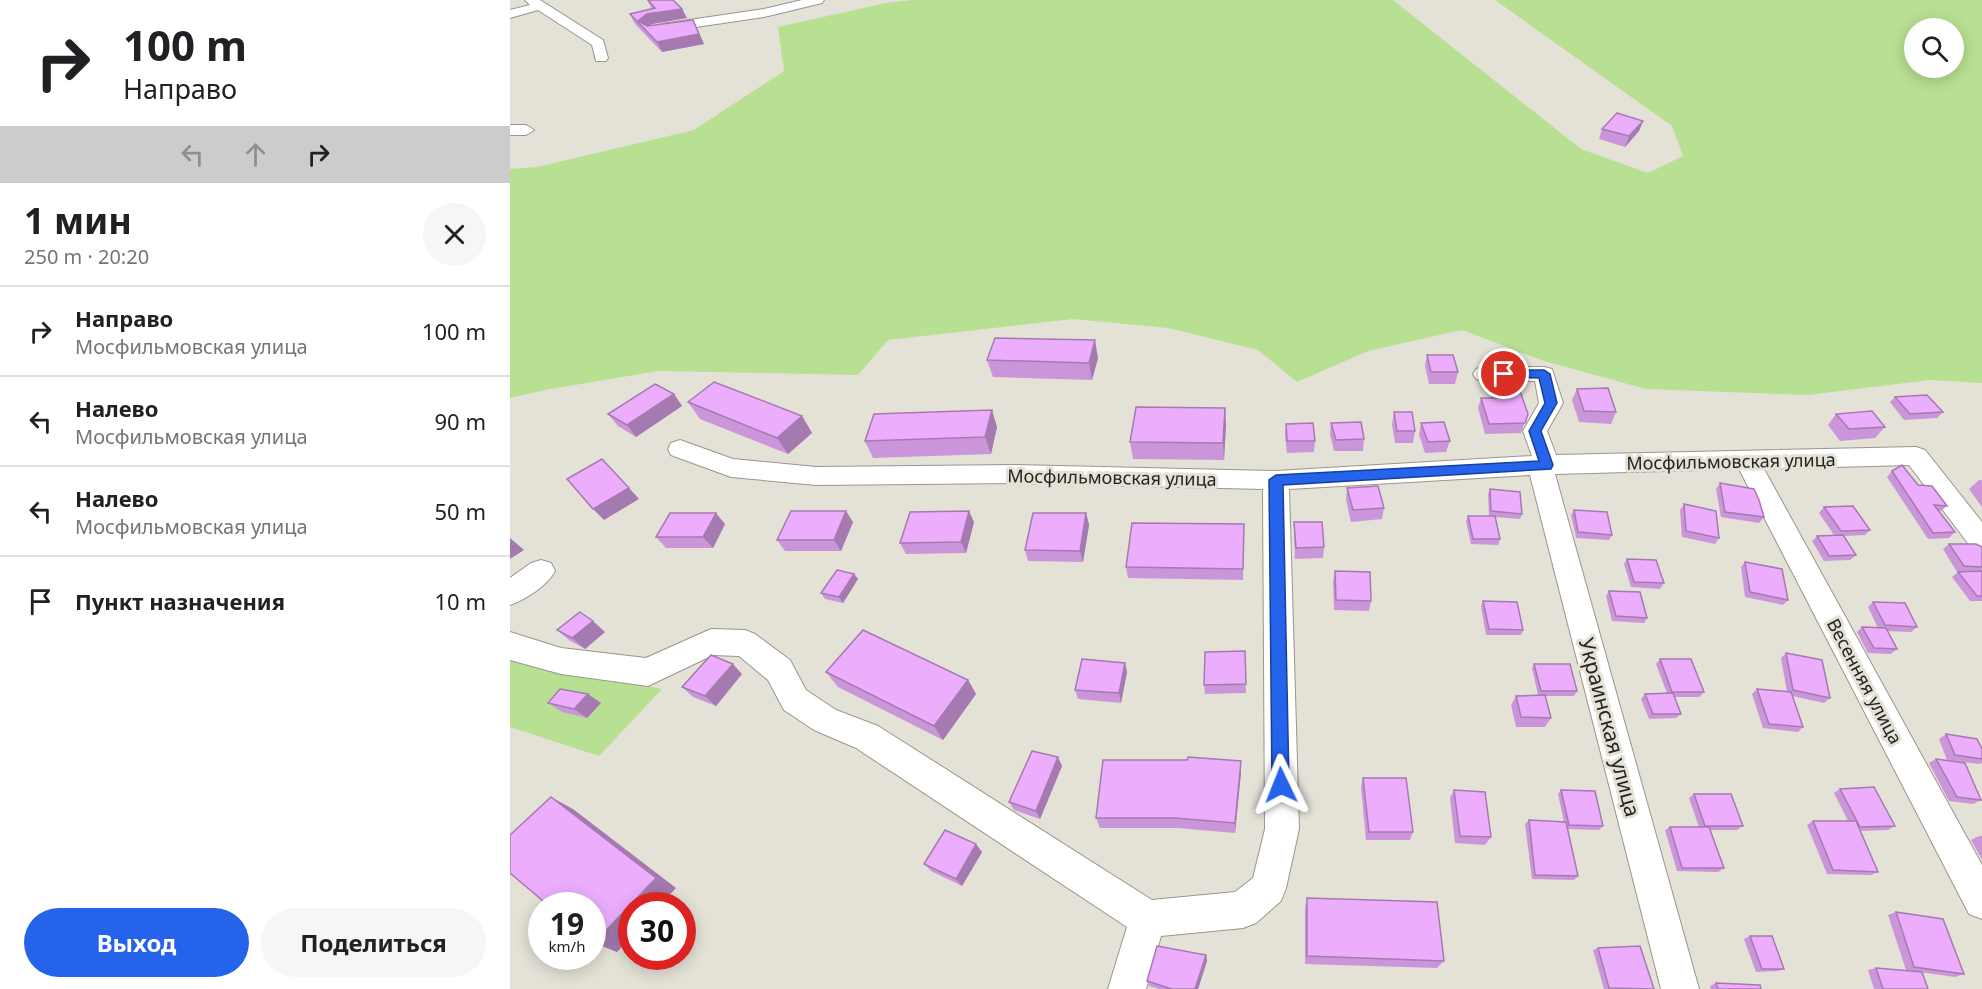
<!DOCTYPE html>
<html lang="ru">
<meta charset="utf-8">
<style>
:root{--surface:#fff;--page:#f6f6f6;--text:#202124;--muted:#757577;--line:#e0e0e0;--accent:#2563eb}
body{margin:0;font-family:"Noto Sans",sans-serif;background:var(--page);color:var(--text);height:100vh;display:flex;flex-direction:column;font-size:22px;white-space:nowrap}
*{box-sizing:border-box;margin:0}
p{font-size:20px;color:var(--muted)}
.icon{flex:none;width:33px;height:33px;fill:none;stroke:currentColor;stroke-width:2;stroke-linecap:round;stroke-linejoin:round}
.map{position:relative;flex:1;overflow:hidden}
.side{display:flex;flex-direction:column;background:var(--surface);width:510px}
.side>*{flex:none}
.banner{background:#fff;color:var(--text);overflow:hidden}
.buttons{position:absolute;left:1394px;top:18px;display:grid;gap:12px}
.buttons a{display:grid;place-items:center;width:60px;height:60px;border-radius:50%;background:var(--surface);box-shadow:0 3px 15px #0003;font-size:30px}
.speed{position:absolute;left:18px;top:892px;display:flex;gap:12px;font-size:30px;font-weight:700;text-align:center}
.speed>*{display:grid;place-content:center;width:78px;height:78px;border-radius:50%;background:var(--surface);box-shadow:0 3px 15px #0003;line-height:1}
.speed small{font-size:15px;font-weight:400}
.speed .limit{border:9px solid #d22;background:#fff;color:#111}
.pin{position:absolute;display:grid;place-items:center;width:51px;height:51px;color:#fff;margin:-26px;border:3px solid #fff;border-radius:50%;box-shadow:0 2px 6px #0007}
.me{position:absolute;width:66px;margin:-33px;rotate:358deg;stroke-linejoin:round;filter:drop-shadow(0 0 4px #0008)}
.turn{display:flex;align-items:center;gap:21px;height:126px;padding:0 24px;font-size:27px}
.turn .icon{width:78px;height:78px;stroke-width:2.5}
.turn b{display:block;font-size:42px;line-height:51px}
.lanes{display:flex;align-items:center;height:57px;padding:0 24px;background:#0003;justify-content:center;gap:30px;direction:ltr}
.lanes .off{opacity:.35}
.round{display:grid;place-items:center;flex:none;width:63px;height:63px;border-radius:32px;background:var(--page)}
.summary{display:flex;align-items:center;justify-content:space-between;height:102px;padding:0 24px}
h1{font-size:36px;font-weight:700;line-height:45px}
.cta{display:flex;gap:12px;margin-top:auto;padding:12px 24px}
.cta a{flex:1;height:69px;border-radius:36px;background:var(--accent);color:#fff;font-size:24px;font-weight:700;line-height:69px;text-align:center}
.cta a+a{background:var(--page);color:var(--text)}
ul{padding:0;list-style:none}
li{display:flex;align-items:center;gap:18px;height:90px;padding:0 24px;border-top:2px solid var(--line)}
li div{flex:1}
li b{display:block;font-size:22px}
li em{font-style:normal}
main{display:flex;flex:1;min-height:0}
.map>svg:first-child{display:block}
</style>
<main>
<section class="side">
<div class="banner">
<div class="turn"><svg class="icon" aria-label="right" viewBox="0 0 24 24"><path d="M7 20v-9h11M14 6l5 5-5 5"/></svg><div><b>100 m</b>Направо</div></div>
<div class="lanes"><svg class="icon off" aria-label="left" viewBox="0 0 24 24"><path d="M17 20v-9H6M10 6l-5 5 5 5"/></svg><svg class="icon off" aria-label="ahead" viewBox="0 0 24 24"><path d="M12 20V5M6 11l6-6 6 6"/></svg><svg class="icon" aria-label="right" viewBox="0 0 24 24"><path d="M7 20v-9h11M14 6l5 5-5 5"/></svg></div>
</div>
<div class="summary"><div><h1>1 мин</h1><p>250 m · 20:20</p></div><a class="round"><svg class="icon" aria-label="close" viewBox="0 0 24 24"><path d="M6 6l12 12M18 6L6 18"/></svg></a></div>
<ul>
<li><svg class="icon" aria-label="right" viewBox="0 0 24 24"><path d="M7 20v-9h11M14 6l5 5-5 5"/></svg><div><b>Направо</b><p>Мосфильмовская улица</p></div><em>100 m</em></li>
<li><svg class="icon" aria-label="left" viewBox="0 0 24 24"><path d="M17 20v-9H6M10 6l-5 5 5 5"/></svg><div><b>Налево</b><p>Мосфильмовская улица</p></div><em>90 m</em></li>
<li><svg class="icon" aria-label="left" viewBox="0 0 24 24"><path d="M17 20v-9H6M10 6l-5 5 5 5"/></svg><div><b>Налево</b><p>Мосфильмовская улица</p></div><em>50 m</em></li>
<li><svg class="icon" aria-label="arrive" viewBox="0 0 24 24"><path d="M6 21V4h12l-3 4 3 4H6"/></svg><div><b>Пункт назначения</b></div><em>10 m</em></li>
</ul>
<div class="cta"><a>Выход</a><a>Поделиться</a></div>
</section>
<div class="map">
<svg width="1472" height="989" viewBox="0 0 1472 989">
<rect width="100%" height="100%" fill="#e4e1d7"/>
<g fill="#b8e092" fill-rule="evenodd">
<path d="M402,0H883L1071,149L1138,173L1173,156L1162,126L985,0H1472V383L1419,380L1298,395L1136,389L1034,361L952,330L858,351L787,382L748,350L658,328L563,319L378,340L348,375L148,371L35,390L0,398V169L27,167L184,130L274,71L268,27L376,3ZM1404,28H1443V68H1404Z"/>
<path d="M0,657L6,659L152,689L89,756L0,727Z"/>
</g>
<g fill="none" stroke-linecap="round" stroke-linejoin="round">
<g stroke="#99968d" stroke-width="2">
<g id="minor">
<path d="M15,0H30L93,40L98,58L96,61H86L82,45L28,10L0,18V10L20,5Z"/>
<path d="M292,0H314L312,3L254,17L152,32L145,28L152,24L254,9Z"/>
<path d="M0,125H16L24,130L16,135H0Z"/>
<path d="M974,367H1034L1042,369L1053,403L1037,431L1046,455L1406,447L1415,450L1472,522V553L1463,550L1399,465L1254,469L1472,865V919L1459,914L1229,469L1045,474L1189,989H1151L1020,475L779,489L789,829L776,888L771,901L746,923L733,928L651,936L636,989H598L617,927L346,748L304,730L274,710L258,680L229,656L203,655L138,686L51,674L0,660V632L51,648L136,658L201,629L235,630L245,634L280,660L296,690L326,710L368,726L642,900L725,892L743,878L755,829L753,489L506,483L306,485L221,477L161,455L158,449L161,443L170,440L223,459L306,467L506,465L766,471L1022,456L1013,431L1029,403L1025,381H974L966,379L963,374L966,369Z"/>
<path d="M31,560L41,563L45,571C37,586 16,599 0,605V578L21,563Z"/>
</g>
</g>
<use href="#minor" fill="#fff" fill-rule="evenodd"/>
</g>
<g fill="#cb96d9">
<path d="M137,0H163L172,9L177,18L142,24L139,26L183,20L194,44L152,52L125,24L120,14L142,9Z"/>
<path d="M1133,121L1129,131L1115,147L1089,139L1092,129Z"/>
<path d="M917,355L948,372L945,384H919L915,366Z"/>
<path d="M588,358L582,380L483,377L477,360Z"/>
<path d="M980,375L1018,414L1011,433L975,434L968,408L971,398H982L977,385Z"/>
<path d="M1067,389L1106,412L1101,424L1069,422L1062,400Z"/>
<path d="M164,394L172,406L126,437L108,426L98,414Z"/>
<path d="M1385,397L1433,412L1427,418L1394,420L1380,402Z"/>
<path d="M178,402L292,416L302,433L278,454L190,419Z"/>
<path d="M715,408L716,425L714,460L623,459L620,442Z"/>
<path d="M884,412L905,431L903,443H885L882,424Z"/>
<path d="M1326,414L1375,427L1365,438L1330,441L1318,425Z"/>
<path d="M821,423L854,439L853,451H824L820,434Z"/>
<path d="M911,423L940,441L936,452L915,453L909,435Z"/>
<path d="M776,424L805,441L804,452L777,453L775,436Z"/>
<path d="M487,427L481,454L363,458L355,441Z"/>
<path d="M1382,471L1408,485L1437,506L1431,511H1428L1445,532L1439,538L1418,539L1377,477Z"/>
<path d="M1469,480H1472V507L1459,489Z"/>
<path d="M1210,483L1254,517L1249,523L1211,517L1206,489Z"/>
<path d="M837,488L874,508L872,519L841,522L836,500Z"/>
<path d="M980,489L1012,514L1010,519L985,517L990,539L988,545L961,544L956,521L958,516H979L978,494Z"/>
<path d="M1174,504L1209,538L1205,544L1172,537L1170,510Z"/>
<path d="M1314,507L1360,530L1355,535L1334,536L1346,555L1340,560L1314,561L1302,541L1307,536L1324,535L1309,513Z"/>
<path d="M1064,510L1102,535L1099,540L1066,538L1061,515Z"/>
<path d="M576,513L579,525L573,562L518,561L515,550Z"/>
<path d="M343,522L331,551H275L267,540Z"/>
<path d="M464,522L456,553L396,554L390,543Z"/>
<path d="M784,522L814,547L813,558L785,559L784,534Z"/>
<path d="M215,524L203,548H156L146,537Z"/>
<path d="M734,524L733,580L618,578L616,567Z"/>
<path d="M1439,544L1472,547V601H1460L1442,577L1448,572H1450H1447L1433,549Z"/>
<path d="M1117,559L1154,583L1150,589L1121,587L1114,564Z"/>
<path d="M1235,562L1278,600L1273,605L1235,597L1231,567Z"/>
<path d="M825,571L861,601L859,611L824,610L823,582Z"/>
<path d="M344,574L348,579L333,603L315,599L311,593Z"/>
<path d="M1099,591L1137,618L1134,623L1102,621L1096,596Z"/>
<path d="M973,601L1013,630L1011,635H976L971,606Z"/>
<path d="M1363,602L1407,627L1401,632L1377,631L1387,649L1381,654L1358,653L1347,632L1352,627L1368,628L1358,607Z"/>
<path d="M47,630L95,632L75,649L59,640Z"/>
<path d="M735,651L736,693L695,694L694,685Z"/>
<path d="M1276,653L1320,698L1314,703L1282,696L1293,727L1288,732L1253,728L1242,694L1247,689L1277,692L1271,658Z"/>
<path d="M1150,659L1194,692L1189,697H1164L1171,714L1166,718L1139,719L1131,699L1135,694L1157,693L1146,664Z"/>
<path d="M1024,664L1067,691L1064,696H1035L1041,718L1035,727H1006L1001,705L1006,696L1028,695L1022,668Z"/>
<path d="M316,672L458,680L466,694L433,740L328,687Z"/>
<path d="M617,672L611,703L568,699L565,690Z"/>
<path d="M232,674L206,706L183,697L172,687Z"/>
<path d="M78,694L91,703L77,718L52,712L38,703Z"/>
<path d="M1436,734L1472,749V763L1469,764L1437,760L1429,739Z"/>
<path d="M1426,759L1471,800L1463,804L1439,801L1419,763Z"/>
<path d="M552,766L530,819L504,810L499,802Z"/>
<path d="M731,772L725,833L667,828H590L586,818Z"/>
<path d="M853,778L903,832L900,840H856L851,787Z"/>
<path d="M1330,789L1385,826L1378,830L1350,831L1368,872L1361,875L1317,874L1297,825L1303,821H1338L1324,793Z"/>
<path d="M944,790L981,837L975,845L945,843L940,798Z"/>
<path d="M1051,790L1093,826L1089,830L1058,829L1068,876L1064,880L1022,879L1015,824L1019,820L1054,822L1048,794Z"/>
<path d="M1184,794L1233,826L1227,830H1200L1214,868L1208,872L1167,871L1155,830L1160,827H1189L1179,798Z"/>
<path d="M1469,836H1472V860L1461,840Z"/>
<path d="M472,852L452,886L421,871L414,864Z"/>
<path d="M797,898L934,961L927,968L795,964V908Z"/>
<path d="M1386,912L1454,974L1445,977L1396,970L1378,915Z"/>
<path d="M1240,936L1274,969L1268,971L1246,972L1234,939Z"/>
<path d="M1088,948L1144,989H1094L1083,950Z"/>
<path d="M696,955L697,961L688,989H649L639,986L637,981Z"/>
<path d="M1366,968L1418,989H1364L1358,970Z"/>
<path d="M1206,983L1251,989H1201L1200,986Z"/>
</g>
<g fill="#a57ab0">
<path d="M172,9L177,18L142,24L135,29L128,21L137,14Z"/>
<path d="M183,20L194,44L152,52L147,42Z"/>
<path d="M1133,121L1129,131L1115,147L1119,136Z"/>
<path d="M585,340L588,358L582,380L579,363Z"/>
<path d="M164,394L172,406L126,437L117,425Z"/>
<path d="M715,408L716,425L714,460L713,443Z"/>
<path d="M482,410L487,427L481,454L475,437Z"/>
<path d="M292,416L302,433L278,454L267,438Z"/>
<path d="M119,488L129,499L94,520L83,509Z"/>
<path d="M336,511L343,522L331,551L324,540Z"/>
<path d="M459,511L464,522L456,553L451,542Z"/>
<path d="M206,513L215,524L203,548L193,537Z"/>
<path d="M576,513L579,525L573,562L570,551Z"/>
<path d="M0,538L14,550L0,559Z"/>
<path d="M344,574L348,579L333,603L329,597Z"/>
<path d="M83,621L95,632L75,649L62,638Z"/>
<path d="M615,663L617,672L611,703L609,693Z"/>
<path d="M223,664L232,674L206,706L195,696Z"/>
<path d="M458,680L466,694L433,740L424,726Z"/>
<path d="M78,694L91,703L77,718L64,709Z"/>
<path d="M548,757L552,766L530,819L526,811Z"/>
<path d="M731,761V772L725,833V823Z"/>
<path d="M41,797L63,809L166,888L149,906H122V936L107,952L84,943Z"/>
<path d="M466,844L472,852L452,886L446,879Z"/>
<path d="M696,955L697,961L688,989H685Z"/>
</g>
<g fill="#ecaefc" stroke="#a57ab0" stroke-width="1.5">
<path d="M138,0H163L172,9L137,14L128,21L137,26L183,20L189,34L147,42L120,14L145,8Z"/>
<path d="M1107,113L1133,121L1119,136L1092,129Z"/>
<path d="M485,338L585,340L579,363L477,360Z"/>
<path d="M917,355H943L948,372H921Z"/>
<path d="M1004,374L1018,414L1015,423L979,424L971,398H989L980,375Z"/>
<path d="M204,382L292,416L267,438L178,402Z"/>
<path d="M145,384L164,394L117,425L98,414Z"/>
<path d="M1098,388L1106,412L1074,411L1067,389Z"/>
<path d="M1417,395L1433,412L1400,414L1385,397Z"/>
<path d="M626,407L715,408L713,443L620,442Z"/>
<path d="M482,410L475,437L355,441L364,414Z"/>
<path d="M1362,411L1375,427L1339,429L1326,414Z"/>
<path d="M884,412H902L905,431H887Z"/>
<path d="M851,422L854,439L826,440L821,423Z"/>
<path d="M934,422L940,441L918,442L911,423Z"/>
<path d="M803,423L805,441H777L776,424Z"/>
<path d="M92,459L119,488L83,509L57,479Z"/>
<path d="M1392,465L1408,485L1422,486L1437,506L1424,505L1445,532L1423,533L1382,471Z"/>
<path d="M1210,483L1244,489L1249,500L1254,517L1215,512Z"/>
<path d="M868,486L874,508L843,510L837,488Z"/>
<path d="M980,489L1010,492L1012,514L981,511Z"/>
<path d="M1174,504L1206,511L1209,538L1176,531Z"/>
<path d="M1343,506L1360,530L1331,531L1314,507Z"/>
<path d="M1064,510L1097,512L1102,535L1068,532Z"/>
<path d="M281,511H336L324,540H267Z"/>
<path d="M459,511L451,542L390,543L400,512Z"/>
<path d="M160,513H206L193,537H146Z"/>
<path d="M523,513H576L570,551L515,550Z"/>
<path d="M958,516H985L990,539H963Z"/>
<path d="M784,522H812L814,547L786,548Z"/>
<path d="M622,523L734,524L733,569L616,567Z"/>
<path d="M1333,535L1346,555L1319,556L1307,536Z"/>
<path d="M1439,544H1466L1472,547V567L1454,566Z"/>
<path d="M1117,559L1146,560L1154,583L1124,582Z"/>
<path d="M1235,562L1272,569L1278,600L1240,592Z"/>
<path d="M327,570L344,574L329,597L311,593Z"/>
<path d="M825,571L860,572L861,601L826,600Z"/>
<path d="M1471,571L1472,572V596H1467L1448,572Z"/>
<path d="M1099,591L1130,592L1137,618L1106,616Z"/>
<path d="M973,601L1007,602L1013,630L979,629Z"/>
<path d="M1363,602L1395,603L1407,627L1375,625Z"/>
<path d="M70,612L83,621L62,638L47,630Z"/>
<path d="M1352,627L1376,628L1387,649L1364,648Z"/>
<path d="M353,630L458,680L424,726L316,672Z"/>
<path d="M735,651L736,684L694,685L695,652Z"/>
<path d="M1276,653L1312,660L1320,698L1283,690Z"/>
<path d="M201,655L223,664L195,696L172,687Z"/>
<path d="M572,659L615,663L609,693L565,690Z"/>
<path d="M1150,659H1181L1194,692H1162Z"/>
<path d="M1024,664H1060L1067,691H1031Z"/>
<path d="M50,689L78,694L64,709L38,703Z"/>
<path d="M1247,689L1281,692L1293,727L1259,724Z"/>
<path d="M1163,693L1171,714H1143L1135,694Z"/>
<path d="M1035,695L1041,718L1011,717L1006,696Z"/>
<path d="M1436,734L1467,739L1472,749V759L1445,755Z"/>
<path d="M522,751L548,757L526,811L499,802Z"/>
<path d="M678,757L731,761L725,823L665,818H586L593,760H677Z"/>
<path d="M1426,759L1455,763L1471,800L1447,797Z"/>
<path d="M853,778H896L903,832H859Z"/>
<path d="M1364,787L1385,826L1350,827L1330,789Z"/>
<path d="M944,790L975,792L981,837L950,836Z"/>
<path d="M1051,790L1085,791L1093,826L1059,825Z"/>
<path d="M1184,794H1221L1233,826H1195Z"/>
<path d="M41,797L146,878L84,943L82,942V906H39L0,873V835Z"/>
<path d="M1019,820L1056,822L1068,876L1025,875Z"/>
<path d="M1303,821H1346L1368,872L1323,870Z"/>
<path d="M1160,827H1199L1214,868H1172Z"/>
<path d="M435,830L466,844L446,879L414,864Z"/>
<path d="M797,898L927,902L934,961L797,956Z"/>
<path d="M1386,912L1433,919L1454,974L1404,967Z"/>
<path d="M1240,936H1262L1274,969H1252Z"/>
<path d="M647,946L696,955L685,989H662L637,981Z"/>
<path d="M1130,946L1144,989L1099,988L1088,948Z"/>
<path d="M1366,968L1412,972L1418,989H1373Z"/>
<path d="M1206,983L1250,985L1251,989H1208Z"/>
</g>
<path fill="#2563eb" stroke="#184099" stroke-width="1.5" d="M994,370H1034L1040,374L1047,403L1031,431L1043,465L1041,469L773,485L779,785L777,791L771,794L764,791L762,785L759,480L766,475L1029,461L1019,431L1035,403L1029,378L990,377V371Z"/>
<g text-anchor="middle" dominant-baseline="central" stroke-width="6" stroke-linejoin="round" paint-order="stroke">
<g font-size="18" fill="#262421" stroke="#e4e1d7">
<text transform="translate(1221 461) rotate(-1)">Мосфильмовская улица</text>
<text transform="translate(602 477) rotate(1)">Мосфильмовская улица</text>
<text transform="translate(1355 681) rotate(62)">Весенняя улица</text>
</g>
<g font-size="21" fill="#262421" stroke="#e4e1d7">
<text transform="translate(1100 727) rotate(75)">Украинская улица</text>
</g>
</g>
</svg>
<div class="buttons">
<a><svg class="icon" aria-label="search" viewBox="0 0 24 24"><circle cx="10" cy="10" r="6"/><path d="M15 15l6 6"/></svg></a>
</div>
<div class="speed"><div>19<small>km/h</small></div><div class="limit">30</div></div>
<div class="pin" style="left:994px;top:374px;background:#d93025"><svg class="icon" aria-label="arrive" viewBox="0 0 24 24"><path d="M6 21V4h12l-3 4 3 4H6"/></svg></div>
<svg class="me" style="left:771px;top:785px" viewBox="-20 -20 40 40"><path d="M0-17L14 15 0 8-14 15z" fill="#2563eb" stroke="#fff" stroke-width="4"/></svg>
</div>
</main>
